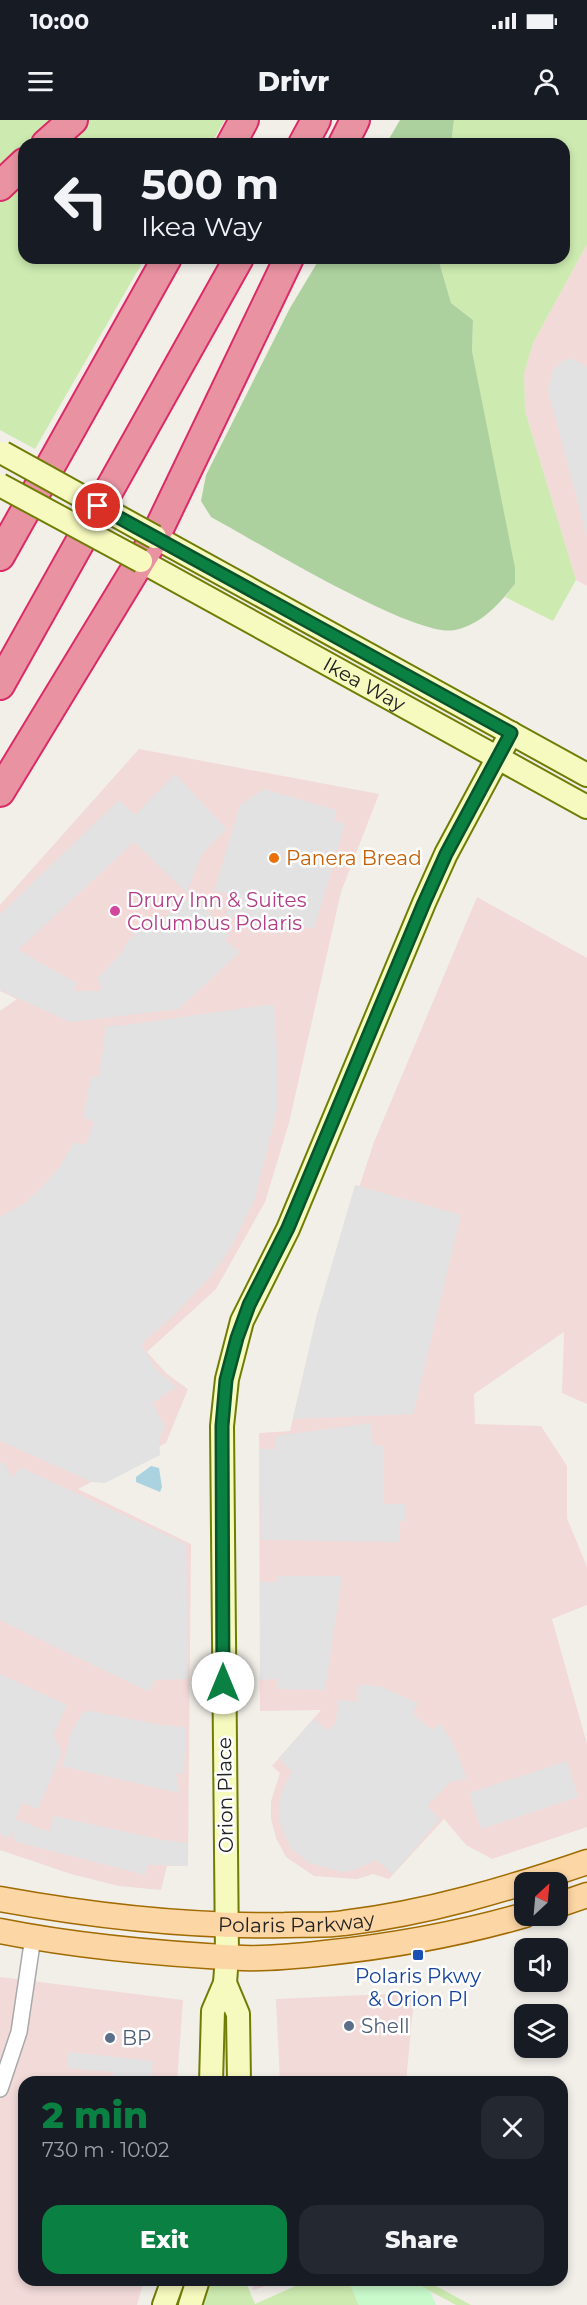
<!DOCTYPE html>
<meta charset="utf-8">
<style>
:root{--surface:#171b24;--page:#242831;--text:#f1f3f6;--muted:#9ea1a6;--accent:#0b8043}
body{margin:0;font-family:Montserrat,sans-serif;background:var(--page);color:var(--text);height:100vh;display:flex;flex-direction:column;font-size:22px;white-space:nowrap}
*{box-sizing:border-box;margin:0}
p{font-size:20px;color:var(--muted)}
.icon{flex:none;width:33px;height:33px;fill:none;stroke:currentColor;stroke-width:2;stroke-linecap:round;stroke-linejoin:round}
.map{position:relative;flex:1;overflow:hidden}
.sheet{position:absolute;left:18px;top:1956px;width:550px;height:210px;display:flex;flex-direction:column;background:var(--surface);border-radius:18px;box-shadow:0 3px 9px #0003}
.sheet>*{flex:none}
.hud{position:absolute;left:18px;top:18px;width:552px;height:126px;border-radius:18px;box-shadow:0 3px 9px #0003;background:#171b24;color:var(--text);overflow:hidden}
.needle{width:39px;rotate:26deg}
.tools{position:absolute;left:514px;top:1752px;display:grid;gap:12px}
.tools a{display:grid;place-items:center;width:54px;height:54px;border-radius:12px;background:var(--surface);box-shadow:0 3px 9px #0003;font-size:30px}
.pin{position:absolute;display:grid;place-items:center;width:51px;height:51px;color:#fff;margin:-26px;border:3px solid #fff;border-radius:50%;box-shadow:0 2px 6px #0007}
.me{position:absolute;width:66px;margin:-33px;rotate:0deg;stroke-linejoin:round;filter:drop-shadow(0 0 4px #0008)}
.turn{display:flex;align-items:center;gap:21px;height:126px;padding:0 24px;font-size:27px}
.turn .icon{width:78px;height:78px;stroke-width:2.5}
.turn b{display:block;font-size:42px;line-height:51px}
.round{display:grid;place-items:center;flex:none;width:63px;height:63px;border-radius:18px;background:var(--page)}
.headline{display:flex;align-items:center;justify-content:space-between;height:102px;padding:0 24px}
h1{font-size:36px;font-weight:800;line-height:45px;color:var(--accent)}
.cta{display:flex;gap:12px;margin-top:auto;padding:12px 24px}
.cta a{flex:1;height:69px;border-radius:18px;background:var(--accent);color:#fff;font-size:24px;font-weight:800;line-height:69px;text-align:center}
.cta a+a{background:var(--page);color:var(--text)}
.status{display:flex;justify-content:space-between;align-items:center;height:42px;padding:0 30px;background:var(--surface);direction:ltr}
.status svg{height:16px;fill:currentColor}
header{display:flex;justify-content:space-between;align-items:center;height:78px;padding:0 24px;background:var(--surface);font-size:27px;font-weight:800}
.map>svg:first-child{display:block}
</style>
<div class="status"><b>10:00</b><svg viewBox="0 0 49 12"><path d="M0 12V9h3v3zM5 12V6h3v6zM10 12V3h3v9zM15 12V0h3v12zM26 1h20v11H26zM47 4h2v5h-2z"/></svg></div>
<header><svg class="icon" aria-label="menu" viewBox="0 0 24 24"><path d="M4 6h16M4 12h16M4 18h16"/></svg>Drivr<svg class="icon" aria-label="person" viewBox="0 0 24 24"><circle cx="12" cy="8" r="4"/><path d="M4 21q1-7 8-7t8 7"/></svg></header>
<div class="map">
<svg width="587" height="2185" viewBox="0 0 587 2185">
<rect width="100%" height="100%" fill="#f2efe9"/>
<g fill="#f2dad9">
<path d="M587,124V466L576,460L525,291L524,254L533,223Z"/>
<path d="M139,629L379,674L341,772L289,1003L265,1082L216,1169L147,1232L167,1254L188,1269L166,1323L78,1369L191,1424L188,1746H167L161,1770L119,1766L71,1754L0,1730V891L17,879L0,871V785Z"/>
<path d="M477,777L587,838V1284L562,1273L564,1212L474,1274L475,1304L541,1306L567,1346V1398L587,1447V1485L552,1499L587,1624V1707L492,1739L466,1725L444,1699L389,1759L373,1754L357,1759L314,1756L286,1737L276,1718L271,1699V1681L280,1653L272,1646L321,1590L260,1591L259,1313L290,1311L317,1195L374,1022Z"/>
<path d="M0,1857L183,1880L177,1962H24V2160H144L137,2185H0Z"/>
<path d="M409,1873L414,1878L406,1962H280L276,1879Z"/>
<path d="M252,2160H285L253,2170Z"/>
</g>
<g fill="#cdebb0">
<path d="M0,0H50L0,46Z"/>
<path d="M83,0H225L211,24H58Z"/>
<path d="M454,0H587V124L533,223L524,254L525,291L576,460L553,501L505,477L515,464L472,231L473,200L451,183L438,138H564V24H451Z"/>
<path d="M24,57V138H145L35,329L0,310V81Z"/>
<path d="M213,2160H245L255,2184L300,2164L303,2160H348L359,2185H200Z"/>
<path d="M409,2160H425L471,2185H456Z"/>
</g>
<g fill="#add19e">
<path d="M400,0H454L451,24H386Z"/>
<path d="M320,138H438L451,183L473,200L472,231L515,448V464C499,484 482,504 455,510C415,519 254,420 211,397L201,381L206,355L290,188Z"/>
</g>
<path fill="#c8facc" d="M348,2160H409L430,2171L436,2185H359Z"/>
<g fill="#e2e2e2">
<path d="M566,239H573L587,247V417L548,270L553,249Z"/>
<path d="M175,654L227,709L201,735L187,773L134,722L18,830L77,863L73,871H100L102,867L97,858L119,836L129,820L136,812L154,809L185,777L193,784L206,789L229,815L225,820L240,832L179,889L70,902L0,870V794L119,680L135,695Z"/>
<path d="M264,669L336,690L334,701L345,704L314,809L275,800L272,807L226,795L230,774L214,771L240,685Z"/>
<path d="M274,884L278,943V986L255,1078L232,1126L212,1155L172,1197L141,1224L156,1249L176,1267L152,1283L165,1307L159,1319L160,1335L105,1363L92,1362L0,1321V1097L26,1082L43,1066L60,1046L74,1022L82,1025L86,1023L94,1002L83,997L91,957L99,956L106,906L126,905Z"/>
<path d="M355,1065L461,1095L413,1294L293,1299L317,1195Z"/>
<path d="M371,1303L373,1325L383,1326L384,1384H406V1401H399V1422L262,1420L259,1329H276V1316Z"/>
<path d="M3,1342L12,1356H15L20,1347L186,1424L188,1559L155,1560L149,1572L0,1500V1343Z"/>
<path d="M278,1456H342L325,1570L277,1569V1559L260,1560V1462H278Z"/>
<path d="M0,1554L67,1585L53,1615L62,1632L38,1689L22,1683L15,1699L49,1712L54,1696L163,1720L188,1723V1746L148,1745L145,1755L13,1721V1711L9,1718L0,1714Z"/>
<path d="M359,1564L382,1567L418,1583L412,1593L432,1610L439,1604L442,1606L453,1623L467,1659L450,1662L427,1686L440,1699L393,1754L376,1740L355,1750L343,1752L309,1743L291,1728L281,1707L279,1695L281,1672L292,1652L279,1638L314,1599L329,1611L336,1602L338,1580L357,1582Z"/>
<path d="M91,1591L161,1605L186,1607L184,1654H176L179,1673L62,1646L72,1611L82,1593Z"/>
<path d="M567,1641L578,1677L481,1709L469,1673Z"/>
<path d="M68,1932L153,1941L151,1962H119L112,1952L67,1948Z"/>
</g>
<path fill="#aad3df" d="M151,1346L159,1348L162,1367L160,1372L136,1362V1357Z"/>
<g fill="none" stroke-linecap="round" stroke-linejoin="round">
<g stroke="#a9a9a9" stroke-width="18">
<path id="minor" d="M0,1969L19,1912L33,1817"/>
</g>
<g stroke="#707d05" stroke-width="26">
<g id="secondary">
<path d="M155,417L587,655"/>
<path id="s1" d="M141,441L587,687"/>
<path d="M225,1863L238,1894L239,1962"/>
<path d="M211,1962L213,1891L225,1863L227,1836L222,1306L227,1259L242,1201L288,1109L424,783L446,734L511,613"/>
<path d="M164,2185L173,2160"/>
<path d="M190,2185L198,2160"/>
</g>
</g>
<g stroke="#a06b00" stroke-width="27">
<g id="primary">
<path id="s2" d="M0,1779C94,1796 190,1807 285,1805C305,1804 325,1806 344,1803C427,1793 508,1769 587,1742"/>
<path d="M558,1785L587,1775"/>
<path d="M0,1811C80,1827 162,1834 243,1838C270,1839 298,1836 325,1833C393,1826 459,1814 525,1795"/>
</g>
</g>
<g stroke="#dc2a67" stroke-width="32">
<g id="motorway">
<path d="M46,24L73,0"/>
<path d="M231,24L244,0"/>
<path d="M303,24L316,0"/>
<path d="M343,24L355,0"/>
<path d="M0,66L24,43"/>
<path d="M0,436L167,138"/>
<path d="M0,565L239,138"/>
<path d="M0,672L155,417L289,138"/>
</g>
</g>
<use href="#minor" stroke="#fff" stroke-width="15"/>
<use href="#secondary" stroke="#f7fabf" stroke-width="22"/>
<use href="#primary" stroke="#fcd6a4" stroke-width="24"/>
<use href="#motorway" stroke="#e892a2" stroke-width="28"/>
<g stroke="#707d05" stroke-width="26" stroke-linecap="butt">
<g id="secondary-bridge">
<path d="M3,333L155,417"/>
<path d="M0,365L141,441"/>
</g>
</g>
<use href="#secondary-bridge" stroke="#f7fabf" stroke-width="22"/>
</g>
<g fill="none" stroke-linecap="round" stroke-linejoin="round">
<g stroke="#07532c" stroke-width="15">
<path id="route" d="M98,386L511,613L446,734L424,783L288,1108L249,1185L237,1218L226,1260L222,1306L223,1563"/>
</g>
<use href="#route" stroke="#0b8043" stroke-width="10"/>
</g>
<circle fill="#e8710a" stroke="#fff" stroke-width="2" cx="274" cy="738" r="6"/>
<circle fill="#d1479c" stroke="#fff" stroke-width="2" cx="115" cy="791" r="6"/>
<rect fill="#1a4fb4" stroke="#fff" stroke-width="2" x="412" y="1829" width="12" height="12" rx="3"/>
<g fill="#5c6f8a" stroke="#fff" stroke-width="2">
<circle cx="349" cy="1906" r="6"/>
<circle cx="110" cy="1918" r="6"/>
</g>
<g text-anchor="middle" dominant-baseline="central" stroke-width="5" stroke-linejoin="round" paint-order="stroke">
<g font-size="20" fill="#222" stroke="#fff">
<text stroke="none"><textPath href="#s1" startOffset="255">Ikea Way</textPath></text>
<text transform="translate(225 1675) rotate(-91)">Orion Place</text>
<text stroke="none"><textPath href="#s2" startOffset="298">Polaris Parkway</textPath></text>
</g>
<g font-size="20" fill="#c56008" stroke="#fff" text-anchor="start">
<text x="286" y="738">Panera Bread</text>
</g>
<g font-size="20" fill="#b23c85" stroke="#fff" text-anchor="start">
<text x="127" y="780">Drury Inn &amp; Suites<tspan x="127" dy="23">Columbus Polaris</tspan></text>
</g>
<g font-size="20" fill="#164399" stroke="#fff">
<text x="418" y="1856">Polaris Pkwy<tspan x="418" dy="23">&amp; Orion Pl</tspan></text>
</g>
<g font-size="20" fill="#4e5e75" stroke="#fff" text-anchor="start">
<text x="361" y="1906">Shell</text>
<text x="122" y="1918">BP</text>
</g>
</g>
</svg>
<div class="tools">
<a><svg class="needle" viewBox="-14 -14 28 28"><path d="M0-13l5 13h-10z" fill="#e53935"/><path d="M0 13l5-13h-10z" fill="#9ea1a6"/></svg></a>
<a><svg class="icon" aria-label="sound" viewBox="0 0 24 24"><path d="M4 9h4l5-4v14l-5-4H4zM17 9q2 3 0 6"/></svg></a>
<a><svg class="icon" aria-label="layers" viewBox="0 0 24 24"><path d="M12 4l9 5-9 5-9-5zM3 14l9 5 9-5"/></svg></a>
</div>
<div class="pin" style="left:98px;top:386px;background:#d93025"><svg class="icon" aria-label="arrive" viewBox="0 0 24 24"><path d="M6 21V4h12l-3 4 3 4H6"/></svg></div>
<svg class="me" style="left:223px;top:1563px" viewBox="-20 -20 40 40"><circle r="19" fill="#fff"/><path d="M0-13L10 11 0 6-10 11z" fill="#0b8043"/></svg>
<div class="hud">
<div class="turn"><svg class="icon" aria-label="left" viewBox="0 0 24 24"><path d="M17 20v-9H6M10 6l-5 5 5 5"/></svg><div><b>500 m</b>Ikea Way</div></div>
</div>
<section class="sheet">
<div class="headline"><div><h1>2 min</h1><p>730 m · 10:02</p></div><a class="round"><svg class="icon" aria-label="close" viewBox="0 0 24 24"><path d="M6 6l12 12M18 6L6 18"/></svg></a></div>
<div class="cta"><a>Exit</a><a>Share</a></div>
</section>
</div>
